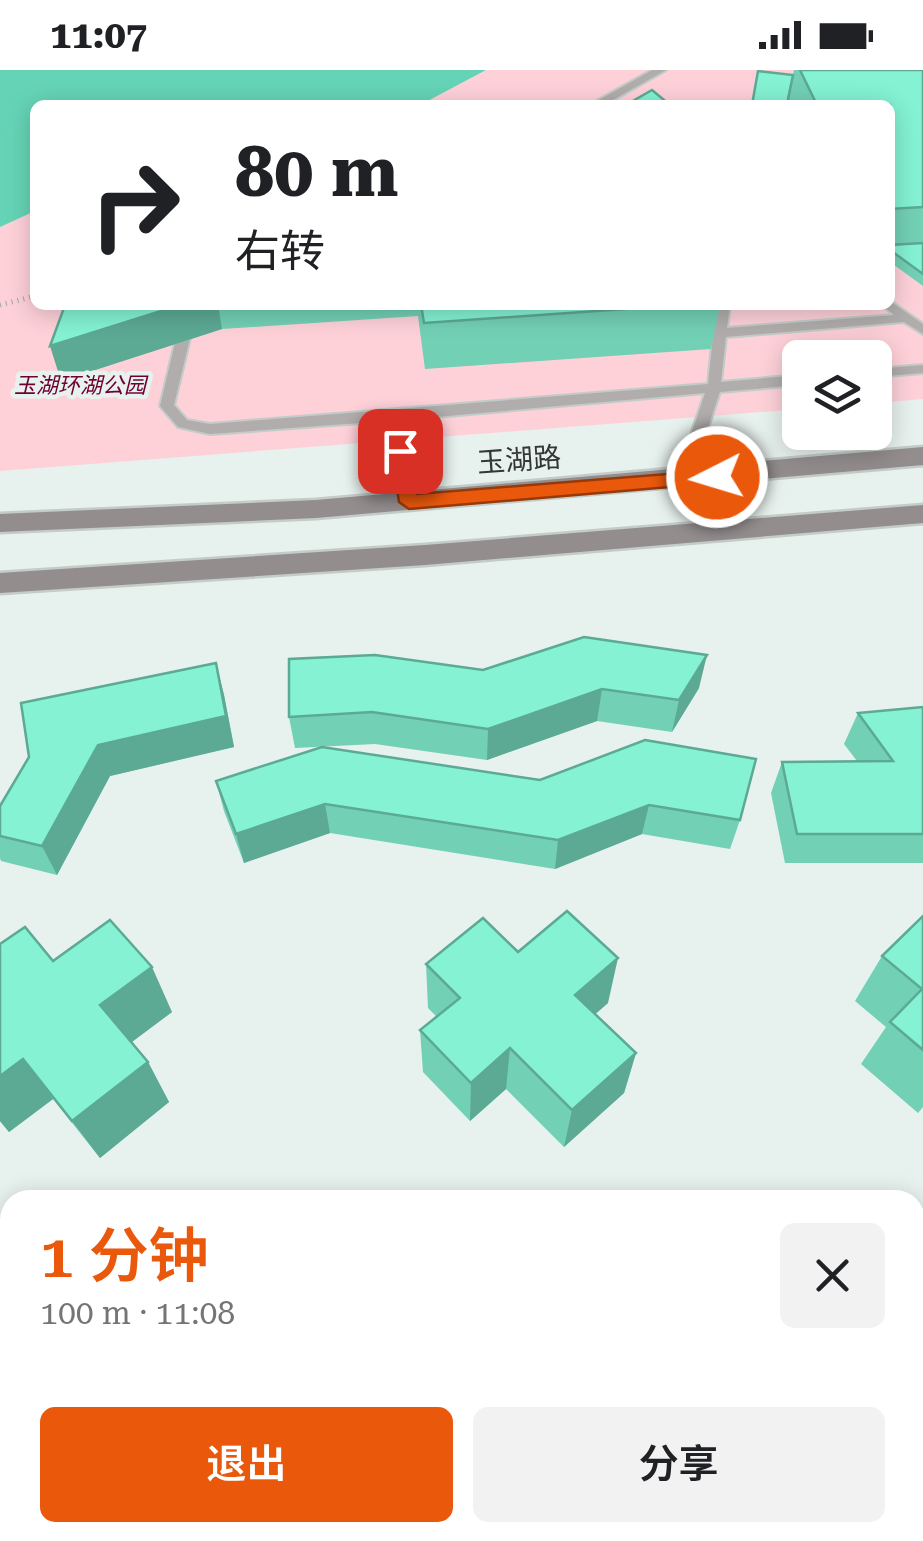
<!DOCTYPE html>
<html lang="zh">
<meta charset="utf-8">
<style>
:root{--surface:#fff;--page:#f2f2f2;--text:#202124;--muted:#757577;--accent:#ea580c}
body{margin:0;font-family:"Roboto Serif","Noto Sans SC",serif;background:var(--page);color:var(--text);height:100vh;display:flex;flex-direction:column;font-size:38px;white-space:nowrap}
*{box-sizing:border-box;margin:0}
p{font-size:32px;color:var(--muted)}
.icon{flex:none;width:55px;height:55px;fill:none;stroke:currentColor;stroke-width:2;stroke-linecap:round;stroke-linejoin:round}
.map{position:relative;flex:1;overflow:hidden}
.details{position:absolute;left:0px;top:1120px;width:925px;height:352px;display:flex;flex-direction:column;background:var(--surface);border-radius:30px 30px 0 0;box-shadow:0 5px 25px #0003}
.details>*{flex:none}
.top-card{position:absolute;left:30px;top:30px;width:865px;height:210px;border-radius:15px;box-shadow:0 5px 25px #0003;background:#fff;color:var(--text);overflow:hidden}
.tools{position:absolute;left:782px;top:270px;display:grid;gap:20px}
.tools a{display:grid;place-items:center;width:110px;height:110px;border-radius:15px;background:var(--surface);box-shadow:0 5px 25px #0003;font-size:50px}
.pin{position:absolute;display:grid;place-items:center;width:85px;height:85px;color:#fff;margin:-42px;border-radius:20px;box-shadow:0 5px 15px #0006}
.me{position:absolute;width:110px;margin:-55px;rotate:265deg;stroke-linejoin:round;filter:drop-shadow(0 0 8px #0008)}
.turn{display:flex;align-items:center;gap:35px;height:210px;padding:0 40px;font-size:45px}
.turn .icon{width:130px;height:130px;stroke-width:2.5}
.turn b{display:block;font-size:70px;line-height:85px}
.round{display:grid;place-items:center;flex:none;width:105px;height:105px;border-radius:15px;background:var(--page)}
.overview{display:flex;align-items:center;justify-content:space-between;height:170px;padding:0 40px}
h1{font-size:60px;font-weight:600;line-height:75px;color:var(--accent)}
.button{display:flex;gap:20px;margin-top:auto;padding:20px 40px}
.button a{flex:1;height:115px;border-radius:15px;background:var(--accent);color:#fff;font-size:40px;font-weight:600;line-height:115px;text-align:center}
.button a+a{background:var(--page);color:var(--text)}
.status{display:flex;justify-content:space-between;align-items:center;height:70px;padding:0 50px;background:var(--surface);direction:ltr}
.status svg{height:28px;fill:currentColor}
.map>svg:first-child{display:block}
</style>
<div class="status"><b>11:07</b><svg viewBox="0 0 49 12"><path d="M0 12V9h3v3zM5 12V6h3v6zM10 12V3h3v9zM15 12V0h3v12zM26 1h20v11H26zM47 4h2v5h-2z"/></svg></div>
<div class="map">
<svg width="923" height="1471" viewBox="0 0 923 1471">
<rect width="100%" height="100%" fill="#e7f1ed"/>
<path fill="#fed1d9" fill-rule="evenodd" d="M0,0H923V329L875,333V288H800V339L0,401ZM35,35H890V235H35Z"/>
<path fill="#65d4b6" d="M0,0H486L420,35H35V141L0,157Z"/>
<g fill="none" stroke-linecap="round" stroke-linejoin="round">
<g stroke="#c3ccc8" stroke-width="4">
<g id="lane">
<path d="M652,0H666L604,35H590Z"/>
<path d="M890,231L923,254V264L904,252L726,267L721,312L800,305V315L720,322L690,410L683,415L676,410L705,323L402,350L416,432L409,437L402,432L388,351L210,364L178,357L160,336L184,235H198L174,335L187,350L210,354L708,314L713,266L710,263L714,260L716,235H730L727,258L894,245L882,235H890Z"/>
<path d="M923,295V303L875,307V299Z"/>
</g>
</g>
<g stroke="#c3ccc8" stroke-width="5">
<g id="street">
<rect x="915" y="1255" width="8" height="38"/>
<rect x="0" y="1261" width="10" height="38"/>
</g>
</g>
<g stroke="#c3ccc8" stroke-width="5">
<g id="secondary">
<path d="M923,377V395L316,448L0,462V444L316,430Z"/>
<path d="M923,435V453L425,495L0,523V503L425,475Z"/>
</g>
</g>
<path stroke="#a0a7a4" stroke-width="5" stroke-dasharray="1 5" stroke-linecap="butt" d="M0,235L35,226"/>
<use href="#lane" fill="#b1adad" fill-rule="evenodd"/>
<use href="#street" fill="#b1adad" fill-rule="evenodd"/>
<use href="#secondary" fill="#938d8e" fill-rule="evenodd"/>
</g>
<g fill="#72d0b5">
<path d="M794,0H923V216L890,192V35H751L793,5Z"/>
<path d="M65,235H720L711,279L425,299L418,246L222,259L61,311Z"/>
<path d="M216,593L224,625L234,677L110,706L57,805L1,791L0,788V736Z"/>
<path d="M483,600L699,618L672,662L597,651L487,690L375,674L295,678L289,647Z"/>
<path d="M923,637V793H785L771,723L782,692L857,691L844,674L858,643Z"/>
<path d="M322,677L740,750L730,779L642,764L555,799L330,763L244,793L224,741L216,711Z"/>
<path d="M923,846V1037L918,1043L861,994L886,957L855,931L882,886Z"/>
<path d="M0,874L53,891L172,942L131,972L148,992L169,1032L100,1088L53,1029L9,1062L0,1051Z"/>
<path d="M518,882L608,933L595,944L636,983L624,1023L564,1077L506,1019L470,1051L423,1002L420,960L437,947L428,938L426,894Z"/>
<path d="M923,1425V1451L919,1426Z"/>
<path d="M797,1462H902L903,1471H798Z"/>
</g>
<g fill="#5ca994">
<path d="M180,235H218L222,259L61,311L50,276Z"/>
<path d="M707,585L699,618L672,662L679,630Z"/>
<path d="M216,593L224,625L234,677L110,706L57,805L42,776L98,675Z"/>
<path d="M602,619L597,651L487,690L488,659Z"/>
<path d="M325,734L330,763L244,793L236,764Z"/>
<path d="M649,735L642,764L555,799L558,770Z"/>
<path d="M618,888L608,933L568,968L575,925Z"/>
<path d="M152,897L172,942L124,978L100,935Z"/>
<path d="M510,978L506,1019L470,1051L471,1013Z"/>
<path d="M636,983L624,1023L564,1077L572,1040Z"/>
<path d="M23,989L53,1029L9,1062L0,1051V1006Z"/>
<path d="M148,992L169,1032L100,1088L72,1051Z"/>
</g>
<g fill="#84f2d3" stroke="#5ca994" stroke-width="2.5">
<path d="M800,0H923V137L890,139V35H817Z"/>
<path d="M758,1L793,5L788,29L791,35H752Z"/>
<path d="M652,20L670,35H626Z"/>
<path d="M923,173V204L890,180V175Z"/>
<path d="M65,235H180L50,276Z"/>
<path d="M421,235H682L424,253Z"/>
<path d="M584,567L707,585L679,630L602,619L488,659L372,642L289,647V589L375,585L483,600Z"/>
<path d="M216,593L226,646L98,675L42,776L0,766V736L29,687L21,633Z"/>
<path d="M923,637V764H797L782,692L893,691L858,643Z"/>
<path d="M645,670L756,689L740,750L649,735L558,770L325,734L236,764L216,711L322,677L540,710Z"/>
<path d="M567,841L618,888L575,925L636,983L572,1040L510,978L471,1013L420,960L460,928L426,894L483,848L518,882Z"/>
<path d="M923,846V980L890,952L922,919L882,886Z"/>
<path d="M110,850L152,897L100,935L148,992L72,1051L23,989L0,1006V874L25,857L53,891Z"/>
<path d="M417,1462H651L643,1471H415L412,1467Z"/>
<path d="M811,1462H902L903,1471H812Z"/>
</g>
<path fill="#ea580c" stroke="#983908" stroke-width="2.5" d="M400,375L410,381L417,424L717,400L727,407L717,413L409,439L399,432L391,381Z"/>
<g text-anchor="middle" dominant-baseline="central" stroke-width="9" stroke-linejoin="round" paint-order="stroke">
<g font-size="22" font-style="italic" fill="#700030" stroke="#e7f1ed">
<text x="80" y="315">玉湖环湖公园</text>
</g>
<g font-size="28" fill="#333735" stroke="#e7f1ed">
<text transform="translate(519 390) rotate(-4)">玉湖路</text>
</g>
</g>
</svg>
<div class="tools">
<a><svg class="icon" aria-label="layers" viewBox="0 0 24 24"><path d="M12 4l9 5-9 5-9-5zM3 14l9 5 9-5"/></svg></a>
</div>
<div class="pin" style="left:400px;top:381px;background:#d93025"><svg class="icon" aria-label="arrive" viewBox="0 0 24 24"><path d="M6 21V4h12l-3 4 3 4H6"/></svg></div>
<svg class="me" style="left:717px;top:407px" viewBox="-20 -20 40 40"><circle r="17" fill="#ea580c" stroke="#fff" stroke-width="3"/><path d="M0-11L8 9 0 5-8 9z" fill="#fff"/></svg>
<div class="top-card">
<div class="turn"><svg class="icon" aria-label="right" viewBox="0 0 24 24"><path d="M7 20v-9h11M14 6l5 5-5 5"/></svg><div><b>80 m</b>右转</div></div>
</div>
<section class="details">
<div class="overview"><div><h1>1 分钟</h1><p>100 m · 11:08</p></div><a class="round"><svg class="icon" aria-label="close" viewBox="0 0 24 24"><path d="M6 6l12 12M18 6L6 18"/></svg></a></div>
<div class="button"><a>退出</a><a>分享</a></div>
</section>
</div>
